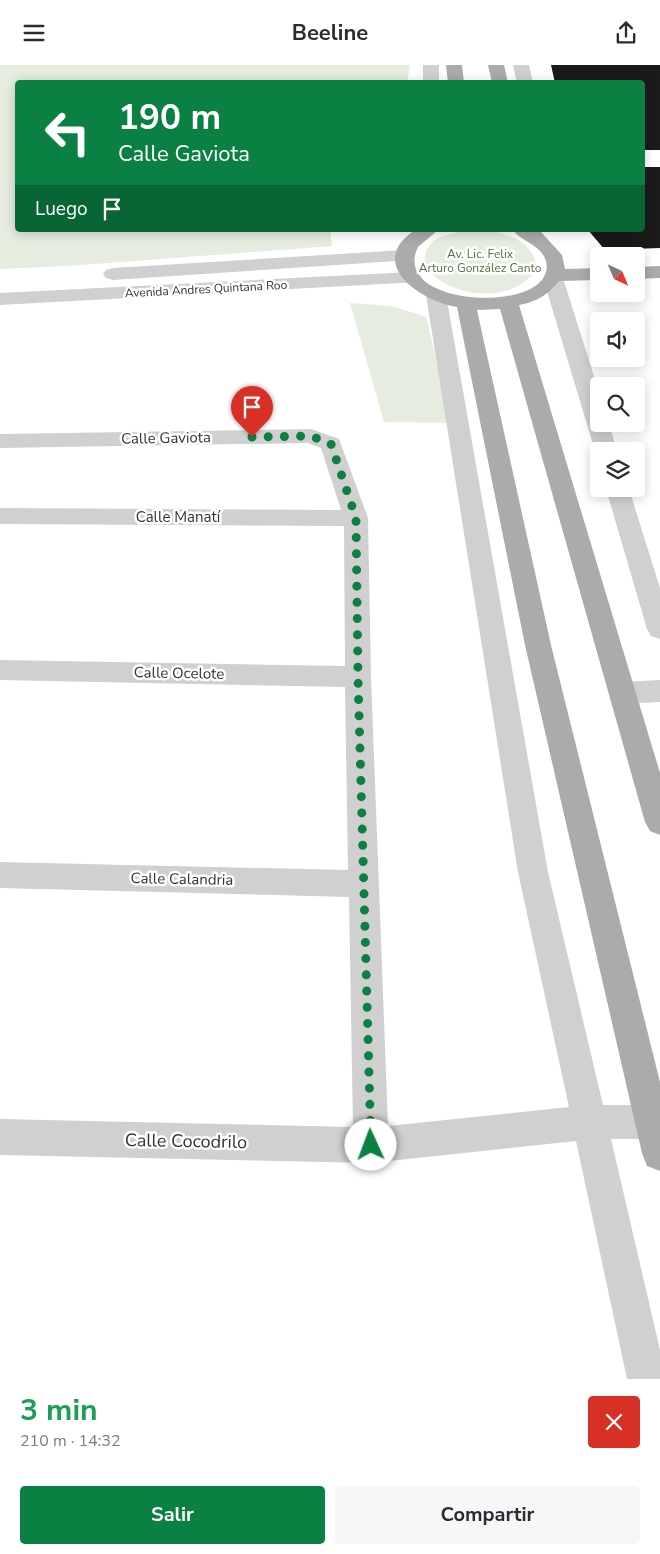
<!DOCTYPE html>
<html lang="es">
<meta charset="utf-8">
<style>
:root{--surface:#fff;--page:#f7f7f7;--text:#2b2b33;--muted:#7c7c81;--accent:#0b8043}
body{margin:0;font-family:"Nunito Sans",sans-serif;background:var(--page);color:var(--text);height:100vh;display:flex;flex-direction:column;font-size:19px;white-space:nowrap}
*{box-sizing:border-box;margin:0}
p{font-size:16px;color:var(--muted)}
.icon{flex:none;width:28px;height:28px;fill:none;stroke:currentColor;stroke-width:2;stroke-linecap:round;stroke-linejoin:round}
.map{position:relative;height:1314px;overflow:hidden}
.drawer{display:flex;flex-direction:column;background:var(--surface);flex:1}
.drawer>*{flex:none}
.top-card{position:absolute;left:15px;top:15px;width:630px;height:152px;border-radius:5px;box-shadow:0 2px 12px #0003;background:#0b8043;color:#fff;overflow:hidden}
.needle{width:32px;rotate:136deg}
.fabs{position:absolute;left:590px;top:182px;display:grid;gap:10px}
.fabs a{display:grid;place-items:center;width:55px;height:55px;border-radius:5px;background:var(--surface);box-shadow:0 2px 12px #0003;font-size:25px}
.pin{position:absolute;display:grid;place-items:center;width:42px;height:42px;color:#fff;margin:-51px -21px;border-radius:50% 50% 50% 0;rotate:-45deg;box-shadow:0 0 5px #0007}
.pin .icon{rotate:45deg}
.me{position:absolute;width:55px;margin:-28px;rotate:358deg;stroke-linejoin:round;filter:drop-shadow(0 0 4px #0008)}
.turn{display:flex;align-items:center;gap:18px;height:105px;padding:0 20px;font-size:22px}
.turn .icon{width:65px;height:65px;stroke-width:2.5}
.turn b{display:block;font-size:35px;line-height:42px}
.then{display:flex;align-items:center;height:48px;padding:0 20px;background:#0003;gap:10px;font-size:19px}
.round{display:grid;place-items:center;flex:none;width:52px;height:52px;border-radius:5px;background:var(--page)}
.head{display:flex;align-items:center;justify-content:space-between;height:85px;padding:0 20px}
h1{font-size:30px;font-weight:700;line-height:38px;color:#1e9e55}
.primary-button{display:flex;gap:10px;margin-top:auto;padding:10px 20px}
.primary-button a{flex:1;height:58px;border-radius:5px;background:var(--accent);color:#fff;font-size:20px;font-weight:700;line-height:58px;text-align:center}
.primary-button a+a{background:var(--page);color:var(--text)}
header{display:flex;justify-content:space-between;align-items:center;height:65px;padding:0 20px;background:var(--surface);font-size:22px;font-weight:700}
.map>svg:first-child{display:block}
</style>
<header><svg class="icon" aria-label="menu" viewBox="0 0 24 24"><path d="M4 6h16M4 12h16M4 18h16"/></svg>Beeline<svg class="icon" aria-label="share" viewBox="0 0 24 24"><path d="M12 15V3M7 8l5-5 5 5M5 13v7h14v-7"/></svg></header>
<div class="map">
<svg width="660" height="1314" viewBox="0 0 660 1314">
<rect width="100%" height="100%" fill="#fff"/>
<g fill="#e6ecdf">
<path d="M0,0H410L407,18H18V165H330L332,181L68,201L0,204Z"/>
<path d="M467,165C490,165 523,168 534,192C537,199 536,207 530,212C502,240 445,230 424,200C425,172 442,171 467,165Z"/>
<path d="M350,238L392,241L426,252L451,358L384,357Z"/>
</g>
<g fill="#1a1a1a">
<path d="M551,0H660V85H642V18H555Z"/>
<path d="M642,102H660V183L605,185L588,165H642Z"/>
</g>
<g fill="none" stroke-linecap="round" stroke-linejoin="round">
<g fill="#d0d0d0" fill-rule="evenodd">
<rect x="423" y="0" width="16" height="18"/>
<path d="M513,0H529L533,18H517Z"/>
<path d="M404,185L411,187L413,191L411,195L113,215L106,213L103,209L106,205L113,203Z"/>
<path d="M412,207L419,209L422,213L419,217L0,240V228Z"/>
<path d="M553,207L560,209L563,213L599,327V359H609L617,386H599V391L595,386L543,213L546,209Z"/>
<path d="M436,224L443,226L446,230L548,807L603,1040H653L660,1042V1072L653,1074H611L660,1285V1314H627L576,1076L371,1098L0,1090V1054L353,1062L349,832L0,823V797L348,805L345,622L0,615V595L345,601L344,461L0,459V443L341,445L321,383L308,378L0,383V369L311,364L339,374L368,453L371,612L388,1061L569,1042L518,807L426,230L429,226Z"/>
<path d="M606,424H629L660,523V574L651,571L647,564Z"/>
<path d="M660,615V637L622,639L612,635L609,628L612,621L622,617Z"/>
</g>
<g fill="#ababab" fill-rule="evenodd">
<path d="M446,0H462L464,18H448Z"/>
<path d="M488,0H504L508,18H492Z"/>
<path d="M415,165H438L418,182C388,244 559,250 546,196C541,179 521,177 513,165H537L541,167L562,190L565,204L599,203V215L559,216C548,230 536,237 519,240L660,708V770L650,766L645,757L500,244L477,245L551,580L660,1017V1106L647,1101L642,1088L525,580L457,242C420,236 365,198 415,165Z"/>
<path d="M660,201V213L636,214V202Z"/>
</g>
</g>
<g fill="none" stroke-linecap="round" stroke-linejoin="round">
<path stroke="#0b8043" stroke-width="9" stroke-dasharray="0 16.2" d="M252,372L311,371L331,379L356,453L358,612L371,1080"/>
</g>
<g text-anchor="middle" dominant-baseline="central" stroke-width="5" stroke-linejoin="round" paint-order="stroke">
<g font-size="12" fill="#56703f" stroke="#fff">
<text x="480" y="189">Av. Lic. Felix<tspan x="480" dy="14">Arturo González Canto</tspan></text>
</g>
<g font-size="12" fill="#333" stroke="#fff">
<text transform="translate(206 224) rotate(-3)">Avenida Andres Quintana Roo</text>
</g>
<g font-size="15" fill="#333" stroke="#fff">
<text transform="translate(166 373) rotate(-1)">Calle Gaviota</text>
<text x="178" y="452">Calle Manatí</text>
<text transform="translate(179 608) rotate(1)">Calle Ocelote</text>
<text transform="translate(182 814) rotate(1)">Calle Calandria</text>
</g>
<g font-size="18" fill="#333" stroke="#fff">
<text transform="translate(186 1076) rotate(1)">Calle Cocodrilo</text>
</g>
</g>
</svg>
<div class="fabs">
<a><svg class="needle" viewBox="-14 -14 28 28"><path d="M0-13l5 13h-10z" fill="#e53935"/><path d="M0 13l5-13h-10z" fill="#7c7c81"/></svg></a>
<a><svg class="icon" aria-label="sound" viewBox="0 0 24 24"><path d="M4 9h4l5-4v14l-5-4H4zM17 9q2 3 0 6"/></svg></a>
<a><svg class="icon" aria-label="search" viewBox="0 0 24 24"><circle cx="10" cy="10" r="6"/><path d="M15 15l6 6"/></svg></a>
<a><svg class="icon" aria-label="layers" viewBox="0 0 24 24"><path d="M12 4l9 5-9 5-9-5zM3 14l9 5 9-5"/></svg></a>
</div>
<div class="pin" style="left:252px;top:372px;background:#d93025"><svg class="icon" aria-label="arrive" viewBox="0 0 24 24"><path d="M6 21V4h12l-3 4 3 4H6"/></svg></div>
<svg class="me" style="left:371px;top:1080px" viewBox="-20 -20 40 40"><circle r="19" fill="#fff"/><path d="M0-13L10 11 0 6-10 11z" fill="#0b8043"/></svg>
<div class="top-card">
<div class="turn"><svg class="icon" aria-label="left" viewBox="0 0 24 24"><path d="M17 20v-9H6M10 6l-5 5 5 5"/></svg><div><b>190 m</b>Calle Gaviota</div></div>
<div class="then">Luego<svg class="icon" aria-label="arrive" viewBox="0 0 24 24"><path d="M6 21V4h12l-3 4 3 4H6"/></svg></div>
</div>
</div>
<section class="drawer">
<div class="head"><div><h1>3 min</h1><p>210 m · 14:32</p></div><a class="round" style="background:#d93025;color:#fff"><svg class="icon" aria-label="close" viewBox="0 0 24 24"><path d="M6 6l12 12M18 6L6 18"/></svg></a></div>
<div class="primary-button"><a>Salir</a><a>Compartir</a></div>
</section>
